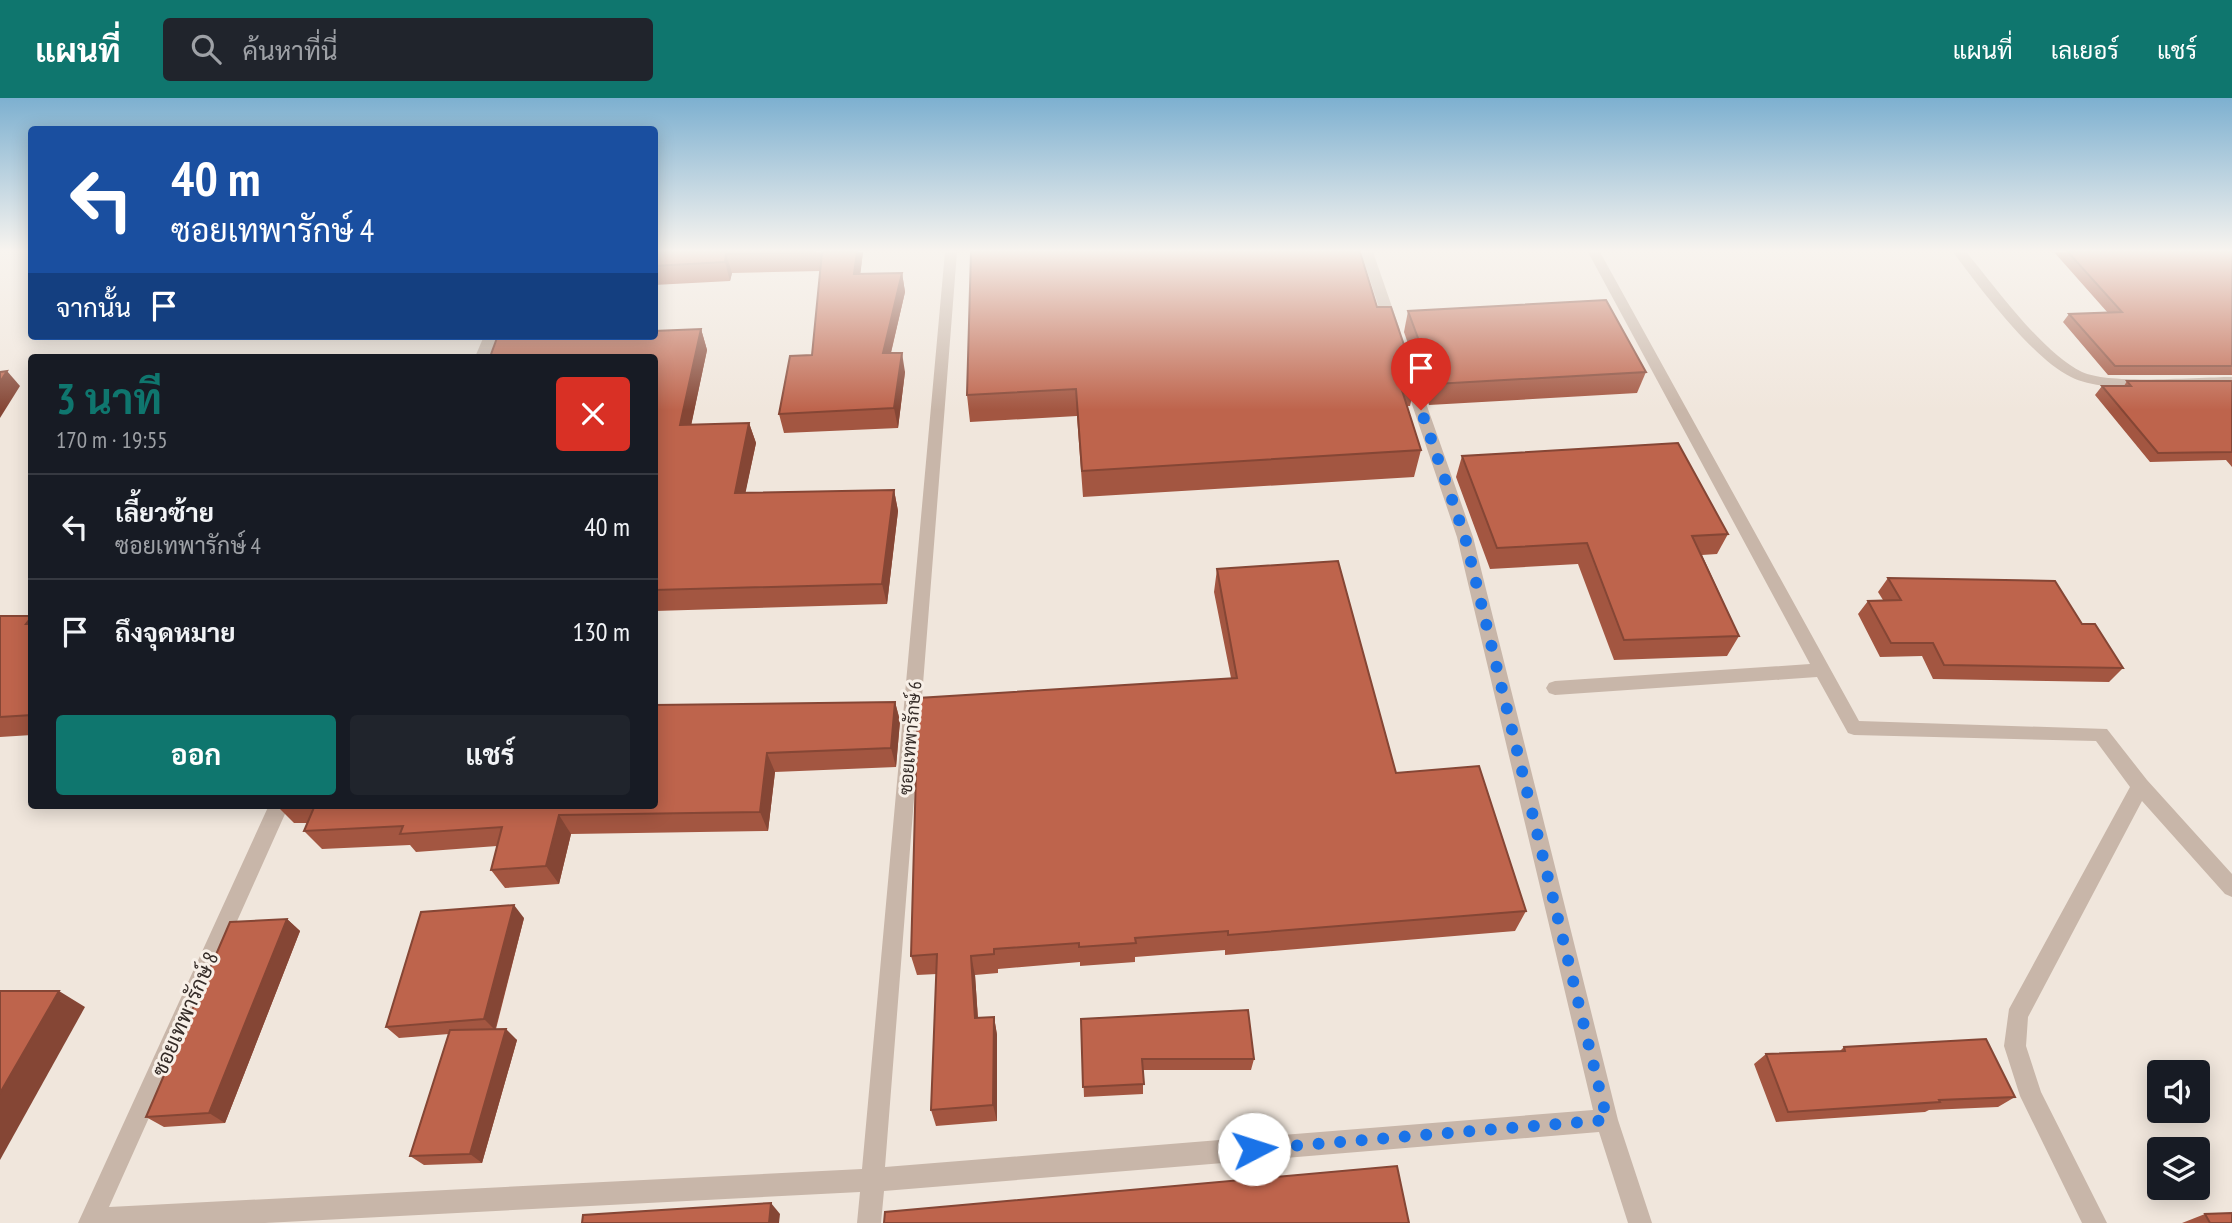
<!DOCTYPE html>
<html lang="th">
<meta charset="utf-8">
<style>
:root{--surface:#171b24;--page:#20242c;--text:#f1f3f6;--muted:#9ea1a6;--line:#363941;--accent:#0f766e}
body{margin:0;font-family:"PT Sans Narrow",Sarabun,sans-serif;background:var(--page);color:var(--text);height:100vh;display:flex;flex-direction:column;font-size:26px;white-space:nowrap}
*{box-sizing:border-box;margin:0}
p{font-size:23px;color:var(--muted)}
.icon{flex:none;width:38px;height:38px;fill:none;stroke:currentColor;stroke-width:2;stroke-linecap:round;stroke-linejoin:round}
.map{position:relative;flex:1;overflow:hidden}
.drawer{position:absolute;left:28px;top:256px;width:630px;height:455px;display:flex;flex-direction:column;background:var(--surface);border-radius:7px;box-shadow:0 4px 18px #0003}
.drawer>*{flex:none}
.top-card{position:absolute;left:28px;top:28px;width:630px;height:214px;border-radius:7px;box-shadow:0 4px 18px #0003;background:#1a4fa0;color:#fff;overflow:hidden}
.tools{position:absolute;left:2147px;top:962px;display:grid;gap:14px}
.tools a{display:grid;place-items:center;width:63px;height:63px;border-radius:7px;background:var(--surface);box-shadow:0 4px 18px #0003;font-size:35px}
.pin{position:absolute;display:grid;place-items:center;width:60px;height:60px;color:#fff;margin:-72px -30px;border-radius:50% 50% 50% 0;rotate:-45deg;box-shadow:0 0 7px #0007}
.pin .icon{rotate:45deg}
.me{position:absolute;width:77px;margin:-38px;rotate:85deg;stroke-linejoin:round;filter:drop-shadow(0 0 5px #0008)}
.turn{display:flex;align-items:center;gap:24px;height:147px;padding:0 28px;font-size:32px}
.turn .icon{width:91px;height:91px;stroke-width:2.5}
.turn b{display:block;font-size:49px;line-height:60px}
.then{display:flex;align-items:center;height:66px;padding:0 28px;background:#0003;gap:14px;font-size:26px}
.round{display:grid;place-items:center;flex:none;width:74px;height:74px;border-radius:7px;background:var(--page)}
.head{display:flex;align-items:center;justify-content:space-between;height:119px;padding:0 28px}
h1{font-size:42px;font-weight:700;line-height:52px;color:var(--accent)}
.primary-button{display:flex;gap:14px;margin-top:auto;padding:14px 28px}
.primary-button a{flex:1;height:80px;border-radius:7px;background:var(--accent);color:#fff;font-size:28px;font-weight:700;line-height:80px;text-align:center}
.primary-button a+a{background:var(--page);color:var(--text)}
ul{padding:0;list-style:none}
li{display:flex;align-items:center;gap:21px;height:105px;padding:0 28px;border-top:2px solid var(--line)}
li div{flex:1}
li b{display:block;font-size:26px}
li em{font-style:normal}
header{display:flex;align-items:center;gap:42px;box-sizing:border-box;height:98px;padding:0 35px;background:var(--accent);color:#fff}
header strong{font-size:33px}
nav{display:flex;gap:38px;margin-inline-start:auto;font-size:24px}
.search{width:490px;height:63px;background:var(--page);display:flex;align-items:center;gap:18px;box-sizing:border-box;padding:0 24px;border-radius:7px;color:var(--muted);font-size:26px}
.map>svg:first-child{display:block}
</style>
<header>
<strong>แผนที่</strong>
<div class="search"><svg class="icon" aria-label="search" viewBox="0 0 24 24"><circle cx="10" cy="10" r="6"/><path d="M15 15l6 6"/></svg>ค้นหาที่นี่</div>
<nav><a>แผนที่</a><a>เลเยอร์</a><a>แชร์</a></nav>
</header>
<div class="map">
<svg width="2232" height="1125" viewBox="0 0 2232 1125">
<rect width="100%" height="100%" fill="#f0e6dc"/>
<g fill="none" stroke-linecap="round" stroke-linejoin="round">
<g fill="#c8b6a9" fill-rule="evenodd">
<path d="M945,154H957L885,1069L1593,1012L1457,439L1400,271L1407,267L1414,271L1473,439L1618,1022L1652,1125H1628L1599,1034L884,1093L881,1125H857L860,1094L265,1125H78L269,707H289L109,1109L862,1071Z"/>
<path d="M1361,154H1373L1400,232L1398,235H1388L1386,232Z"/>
<path d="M1588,154H1600L1859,623L2107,631L2147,682L2232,776V799L2225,796L2142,703L2028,919L2026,948L2041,994L2107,1125H2082L2020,998L2004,948L2009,911L2130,689L2096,643L1854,637L1848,635L1817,579L1555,597L1549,595L1546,590L1549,585L1555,583L1810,566Z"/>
<path d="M1953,154H1966C1995,188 2042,255 2082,274C2110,287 2197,279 2232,279V289C2190,288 2107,297 2071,279C2033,261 1979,189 1953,154Z"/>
<path d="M484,238H498L489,259H475Z"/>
</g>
</g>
<g fill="#a35641">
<path d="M654,154H863L860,176L902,175L905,194L891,255L905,274L898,330L784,335L779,316L812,257L820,173L732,175L730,183L654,187Z"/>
<path d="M2054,154H2232V277H2108L2063,224L2069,216L2108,215Z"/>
<path d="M1377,209L1416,282L1410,308H1407L1421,352L1414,379L1083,399L1077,318L970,324L967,297Z"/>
<path d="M1408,213L1646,274L1637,295L1429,307L1404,234Z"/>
<path d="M701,231L707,252L691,327L749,325L756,345L745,395L894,392L898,413L887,506L654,513V259Z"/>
<path d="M2127,283H2232V369L2226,362L2150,364L2095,297L2102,288H2124Z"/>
<path d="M1462,358L1728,436L1717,456L1702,457L1739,538L1727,558L1614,562L1578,466L1490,471L1456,379Z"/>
<path d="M1217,471L1396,675L1526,813L1515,833L1225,857V852L1135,859V864L1080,868V864L998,871V875L975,877L978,920L994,919L997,937V1023L936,1028L931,1012L937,876L917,877L911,858L1231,580L1214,494Z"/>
<path d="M1888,480L2082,526L2123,570L2109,584L1933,581L1922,558L1880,559L1858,516L1868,503L1883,502L1878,494Z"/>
<path d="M0,518H32V637L0,639Z"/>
<path d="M895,604L900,623L896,669L775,674L768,733L571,736L559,786L505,790L491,772L497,748L416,754L410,747L322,751L304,733L307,725H294L276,707H654V607Z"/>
<path d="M524,820L496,931L517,942L482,1065L424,1067L410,1058L449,936L399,940L386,929Z"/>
<path d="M287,821L300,833L225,1025L164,1029L146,1019Z"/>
<path d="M1081,921L1254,961L1251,972H1143V996L1084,999Z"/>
<path d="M1844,949L2015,999L1998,1009L1929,1012L1925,1014L1776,1024L1754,966L1766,956L1840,953Z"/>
<path d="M2205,1116L2232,1125H2182Z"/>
</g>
<g fill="#854635">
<path d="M857,154H863L858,195L854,176Z"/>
<path d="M726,156L732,175L730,183L725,164Z"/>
<path d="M902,175L905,194L886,275L883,255Z"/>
<path d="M701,231L707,252L687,347L680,327Z"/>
<path d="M902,255L905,274L898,330L894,310Z"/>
<path d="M7,273L20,288L0,320V284Z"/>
<path d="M749,325L756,345L741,416L735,395Z"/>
<path d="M894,392L898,413L887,506L882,486Z"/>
<path d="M895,604L900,623L896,669L891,650Z"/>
<path d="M767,655L775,674L768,733L760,714Z"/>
<path d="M559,717L571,736L559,786L546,768Z"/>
<path d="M514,807L524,820L495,932L484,921Z"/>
<path d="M287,821L300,833L225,1025L209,1015Z"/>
<path d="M971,858L975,877L979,938L975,920Z"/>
<path d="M59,893L85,909L0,1062V995Z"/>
<path d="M994,919L997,937V1023L993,1007Z"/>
<path d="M506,931L517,942L482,1065L470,1056Z"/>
<path d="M771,1105L780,1116L779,1125H769Z"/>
</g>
<g fill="#be644c" stroke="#854635" stroke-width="2">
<path d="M654,154H816L726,156L725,164L654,168Z"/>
<path d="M822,154H857L854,176L902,175L883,255H902L894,310L779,316L790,258L812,257Z"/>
<path d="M971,154H1360L1377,209H1391L1416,282L1399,283L1421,352L1082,373L1076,291L967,297Z"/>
<path d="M2068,154H2232V268H2115L2069,216L2122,214Z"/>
<path d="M1606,202L1646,274L1435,286L1408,213Z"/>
<path d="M701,231L680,327L749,325L735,395L894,392L882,486L654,492V259H490L497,240L551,238H654V233Z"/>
<path d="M7,273L0,284V274Z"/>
<path d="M2127,283H2232V354L2158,355L2102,288H2131Z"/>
<path d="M1678,345L1728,436L1692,438L1739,538L1624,542L1587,445L1497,450L1462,358Z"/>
<path d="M1338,463L1396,675L1479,668L1526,813L1228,837V833L1135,840L1136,845L1079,849V845L994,851V856L971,858L975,920L994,919L993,1007L931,1012L937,856L911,858L918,600L1237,580L1217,471Z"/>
<path d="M1888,480L2055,483L2082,526H2095L2123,570L1944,567L1933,545H1891L1868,503L1901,502Z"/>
<path d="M0,518H32L26,526H32V617L0,619Z"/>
<path d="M895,604L891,650L767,655L760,714L559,717L546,768L491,772L502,729L400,736L403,728L304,733L315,707H654V607Z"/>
<path d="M514,807L484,921L386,929L421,814Z"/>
<path d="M287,821L209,1015L146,1019L230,824Z"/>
<path d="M0,893H59L0,995Z"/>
<path d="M1248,912L1254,961H1142L1144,986L1083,989L1081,921Z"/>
<path d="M506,931L470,1056L410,1058L450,932Z"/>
<path d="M1986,941L2015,999L1939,1002L1940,1004L1788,1014L1766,956L1845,953L1844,949Z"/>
<path d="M1397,1068L1409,1125H884L885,1114Z"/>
<path d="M771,1105L769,1125H582L583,1117Z"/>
<path d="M2232,1115V1125H2210L2205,1116Z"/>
</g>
<linearGradient id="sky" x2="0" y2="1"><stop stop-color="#7db0d0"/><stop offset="0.49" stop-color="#f8f4ef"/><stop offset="1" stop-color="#f8f4ef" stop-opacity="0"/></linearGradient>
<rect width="2232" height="312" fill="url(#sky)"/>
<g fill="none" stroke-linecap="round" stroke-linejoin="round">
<path stroke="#1a73e8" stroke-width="12" stroke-dasharray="0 21.6" d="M1254,1051L1607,1022L1465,439L1421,312"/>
</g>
<g text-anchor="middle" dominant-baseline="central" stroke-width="6" stroke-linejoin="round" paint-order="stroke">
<g font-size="18" fill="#352c28" stroke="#f8f0e8">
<text transform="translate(910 640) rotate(-85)">ซอยเทพารักษ์ 6</text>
</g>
<g font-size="21" fill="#352c28" stroke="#f8f0e8">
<text transform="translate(185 916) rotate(-66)">ซอยเทพารักษ์ 8</text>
</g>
</g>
</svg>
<div class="tools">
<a><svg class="icon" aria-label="sound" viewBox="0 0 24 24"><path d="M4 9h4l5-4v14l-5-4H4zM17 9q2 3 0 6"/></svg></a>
<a><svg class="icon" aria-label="layers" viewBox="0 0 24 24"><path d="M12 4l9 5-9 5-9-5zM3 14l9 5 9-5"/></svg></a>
</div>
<div class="pin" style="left:1421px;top:312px;background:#d93025"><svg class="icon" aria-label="arrive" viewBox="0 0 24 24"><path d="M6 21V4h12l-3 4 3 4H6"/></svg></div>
<svg class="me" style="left:1254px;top:1051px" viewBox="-20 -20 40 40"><circle r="19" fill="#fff"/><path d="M0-13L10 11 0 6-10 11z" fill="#1a73e8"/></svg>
<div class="top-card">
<div class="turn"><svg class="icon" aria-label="left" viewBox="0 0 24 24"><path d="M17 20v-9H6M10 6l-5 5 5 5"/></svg><div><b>40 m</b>ซอยเทพารักษ์ 4</div></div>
<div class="then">จากนั้น<svg class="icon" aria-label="arrive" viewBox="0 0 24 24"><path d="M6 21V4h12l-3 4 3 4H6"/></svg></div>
</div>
<section class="drawer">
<div class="head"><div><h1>3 นาที</h1><p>170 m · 19:55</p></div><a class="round" style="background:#d93025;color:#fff"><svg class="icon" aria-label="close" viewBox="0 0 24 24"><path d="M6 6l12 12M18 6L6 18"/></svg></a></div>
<ul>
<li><svg class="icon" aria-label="left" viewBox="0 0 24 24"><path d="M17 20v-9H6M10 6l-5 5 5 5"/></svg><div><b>เลี้ยวซ้าย</b><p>ซอยเทพารักษ์ 4</p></div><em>40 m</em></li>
<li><svg class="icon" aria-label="arrive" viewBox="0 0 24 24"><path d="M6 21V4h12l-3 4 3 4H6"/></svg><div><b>ถึงจุดหมาย</b></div><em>130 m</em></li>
</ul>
<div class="primary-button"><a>ออก</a><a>แชร์</a></div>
</section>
</div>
